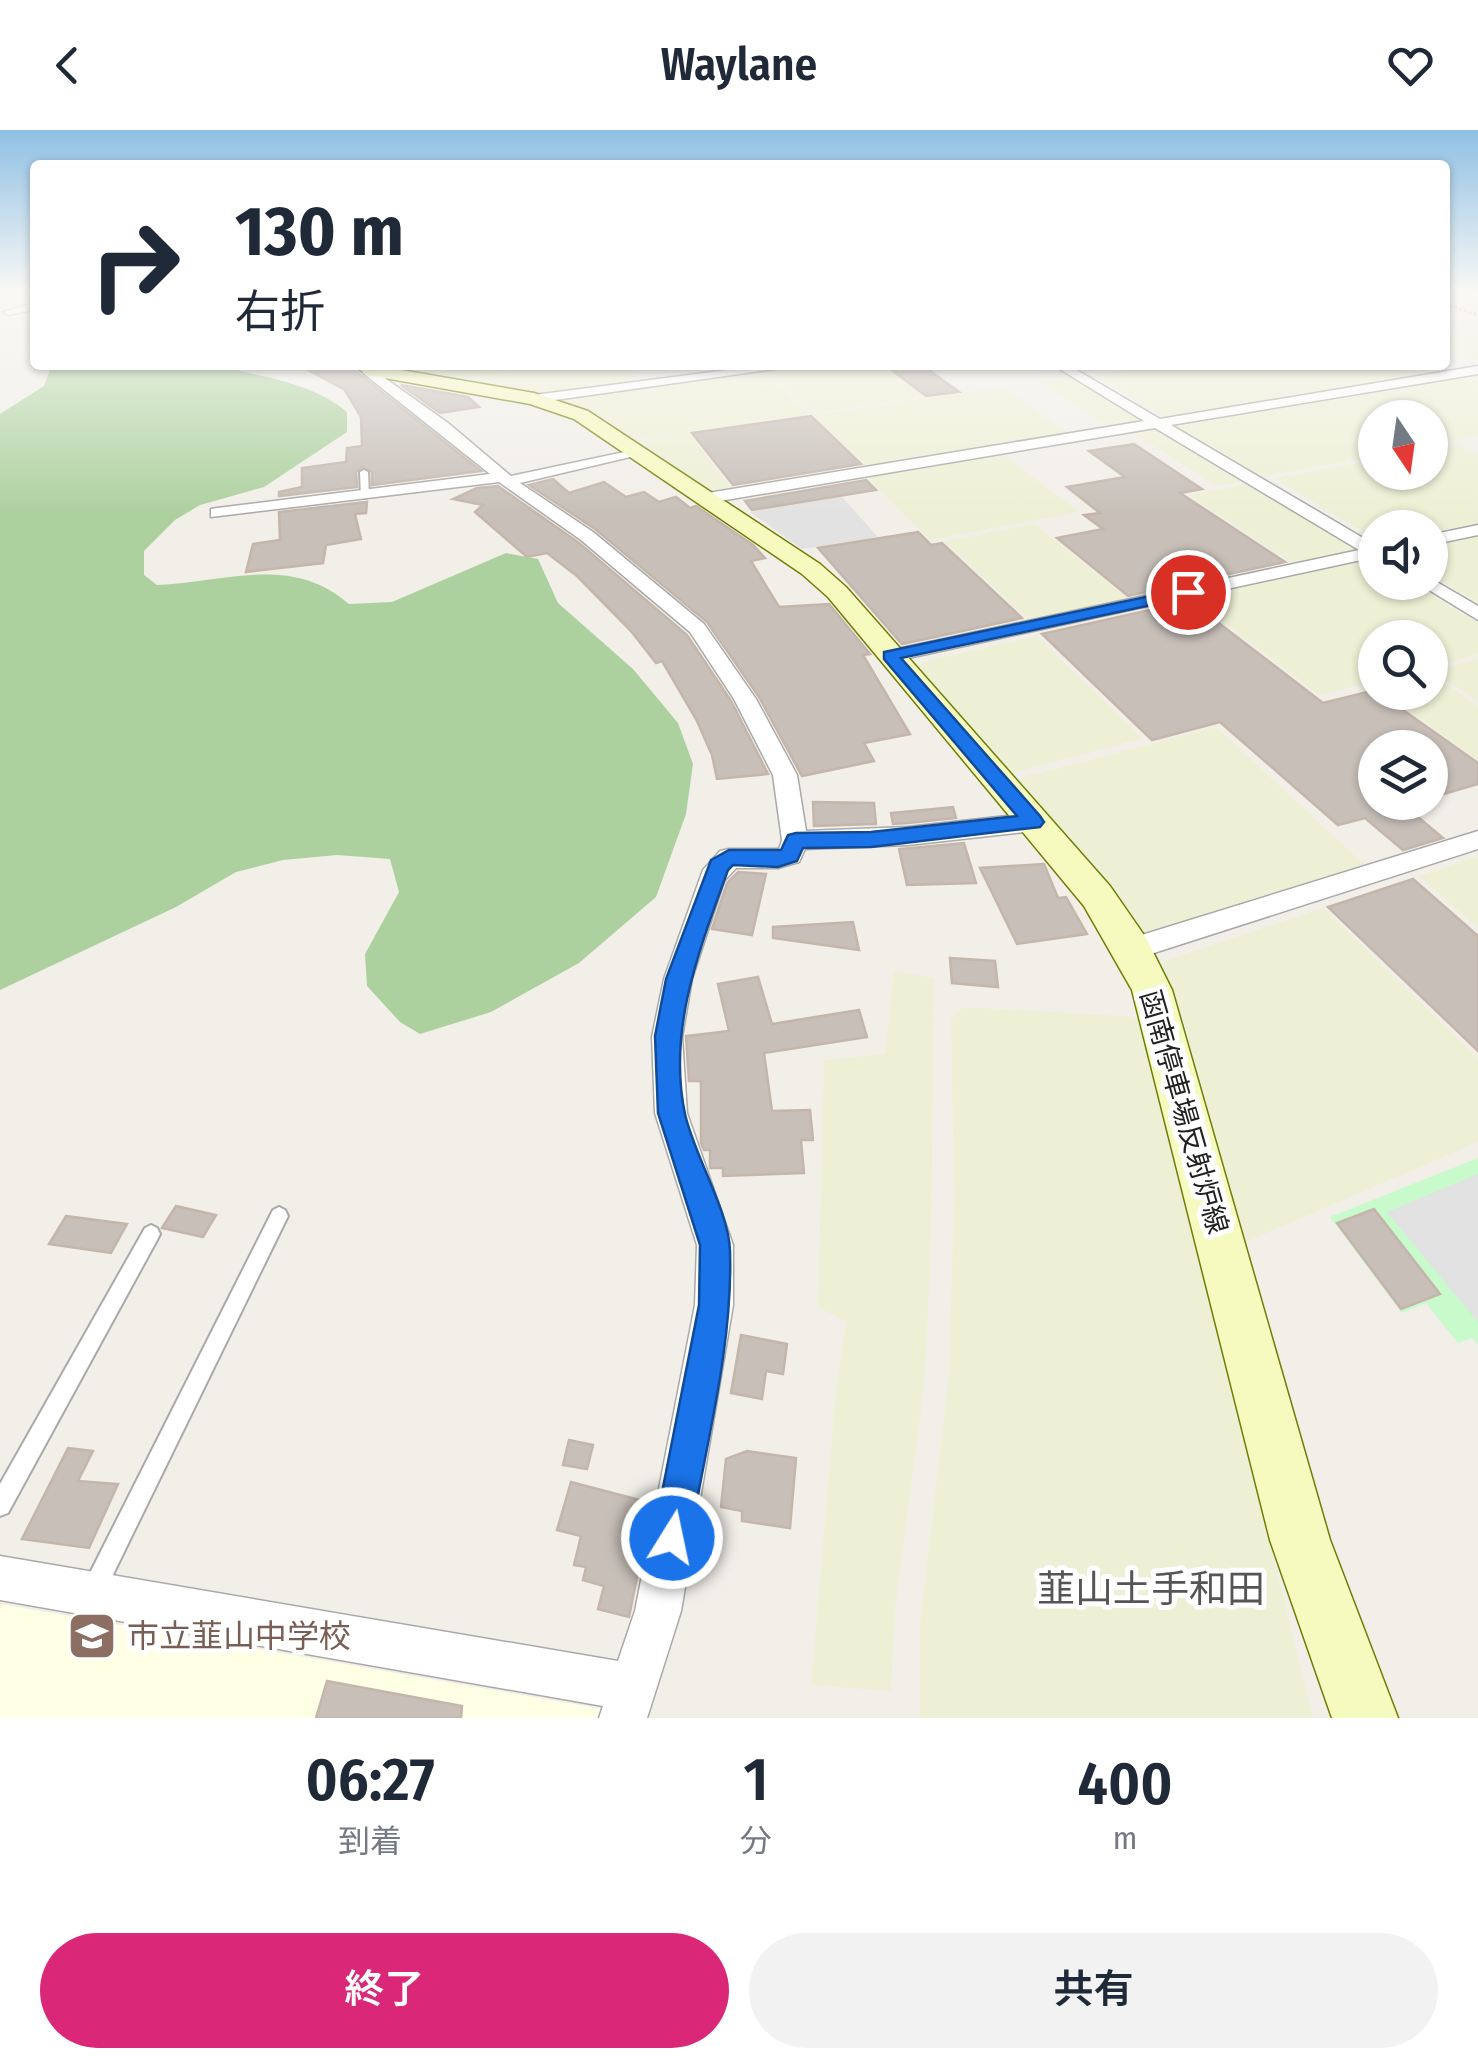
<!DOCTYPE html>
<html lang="ja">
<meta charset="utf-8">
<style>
:root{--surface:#fff;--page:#f2f2f3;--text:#1f2937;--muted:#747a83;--accent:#db2777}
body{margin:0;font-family:"Fira Sans Condensed","Noto Sans JP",sans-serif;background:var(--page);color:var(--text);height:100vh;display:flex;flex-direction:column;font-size:38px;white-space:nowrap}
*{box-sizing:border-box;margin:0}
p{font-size:32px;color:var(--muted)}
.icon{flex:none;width:55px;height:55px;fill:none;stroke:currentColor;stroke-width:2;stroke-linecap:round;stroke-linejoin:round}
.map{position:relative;height:1588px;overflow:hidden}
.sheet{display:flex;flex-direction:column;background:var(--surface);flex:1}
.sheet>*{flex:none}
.hud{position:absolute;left:30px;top:30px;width:1420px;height:210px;border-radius:10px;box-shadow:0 2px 8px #0004;background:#fff;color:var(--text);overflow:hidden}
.needle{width:65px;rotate:167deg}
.buttons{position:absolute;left:1358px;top:270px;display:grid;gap:20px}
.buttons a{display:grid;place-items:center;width:90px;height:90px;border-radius:50%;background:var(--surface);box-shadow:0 2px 8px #0004;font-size:50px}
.pin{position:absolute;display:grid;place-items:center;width:85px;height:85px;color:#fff;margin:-42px;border:5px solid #fff;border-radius:50%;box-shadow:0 2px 10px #0007}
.me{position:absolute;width:110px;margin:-55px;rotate:10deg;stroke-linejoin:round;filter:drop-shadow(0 0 8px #0008)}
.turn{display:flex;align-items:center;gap:35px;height:210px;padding:0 40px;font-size:45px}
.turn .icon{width:130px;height:130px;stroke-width:2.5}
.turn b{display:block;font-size:70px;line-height:85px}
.eta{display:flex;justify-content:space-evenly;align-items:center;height:170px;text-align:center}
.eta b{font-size:60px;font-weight:600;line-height:70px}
.button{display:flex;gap:20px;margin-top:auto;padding:20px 40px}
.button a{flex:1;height:115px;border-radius:60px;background:var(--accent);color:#fff;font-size:40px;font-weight:600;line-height:115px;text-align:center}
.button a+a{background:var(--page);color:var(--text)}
header{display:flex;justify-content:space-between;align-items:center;height:130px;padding:0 40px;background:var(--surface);font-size:45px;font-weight:600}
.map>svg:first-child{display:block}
</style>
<header><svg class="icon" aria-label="back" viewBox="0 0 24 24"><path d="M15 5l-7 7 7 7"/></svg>Waylane<svg class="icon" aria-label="heart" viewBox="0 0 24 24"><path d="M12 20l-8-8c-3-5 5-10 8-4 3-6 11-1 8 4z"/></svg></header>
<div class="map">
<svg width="1478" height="1588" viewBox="0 0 1478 1588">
<rect width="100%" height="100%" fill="#f2efe9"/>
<path fill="#ffffe5" d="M0,1474L602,1579L604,1588H0Z"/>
<g fill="#eef0d5">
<path d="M1478,188V230L1445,217V193Z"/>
<path d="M431,235H623L636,253L539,265L404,243L402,238Z"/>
<path d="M817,235H883L924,267L812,283L767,241Z"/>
<path d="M1161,235H1391L1417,246L1165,287L1094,245Z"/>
<path d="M764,241L809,284L688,301L730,358L710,361L637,311L677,303L633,309L591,282L557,270Z"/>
<path d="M1478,243V306L1430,315V288H1375V326L1261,347L1172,295Z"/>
<path d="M1071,247L1142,292L1109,297L1039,252Z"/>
<path d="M1002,257L1068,303L867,336L813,285Z"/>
<path d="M1153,297L1242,351L1217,356L1130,301Z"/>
<path d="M1457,315L1478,324V394L1430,404V398H1375V409L1274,348L1375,330V342H1430V320Z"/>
<path d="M1001,323L1079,382L930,410L865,345Z"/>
<path d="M1249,354L1356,420L1292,433L1189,365Z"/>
<path d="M1035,394L1128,469L1029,490L945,411Z"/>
<path d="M1478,406V472L1430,444V416Z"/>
<path d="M1373,429L1375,452L1412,453L1478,493V524L1430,537V508H1375V551L1319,565L1193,468Z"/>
<path d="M1036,506L1143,608L1009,644L914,534Z"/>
<path d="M1478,529V571L1433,541Z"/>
<path d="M1430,543L1478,576V630L1384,563L1430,562Z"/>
<path d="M1216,597L1365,735L1146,807L1017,649Z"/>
<path d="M1478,726V798L1419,746Z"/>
<path d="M1323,778L1478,928V1012L1248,1111H1241L1182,885L1162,832Z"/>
<path d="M894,841L934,848L931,1125L924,1258L895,1480L891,1561L811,1555L836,1260L846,1192L818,1177L824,930L885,924Z"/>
<path d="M963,877L1141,887L1313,1588H920V1493L949,1244L954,1067L951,889Z"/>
</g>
<path fill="#add19e" d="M52,235H240V241C277,249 317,257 347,282V302L264,357L200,375L175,390L144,421V445L157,455C226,452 292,424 349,474L392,472L506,423L538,429L558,473L633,539L678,593L693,634L686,684L656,767L579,833L491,882L420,904L400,892L367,856L365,824L399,762L390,729L337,725L283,730L236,742L176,777L0,860V284L44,256Z"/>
<path fill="#c8facc" d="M1478,1028V1215L1472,1208L1458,1213L1426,1173L1402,1183L1330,1087Z"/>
<g fill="#e2e2e2">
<path d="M833,357L878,407L802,419L750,382L829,369L822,359Z"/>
<path d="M1478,1044V1192L1387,1082Z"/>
</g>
<g fill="#c7bfb8" stroke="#c4b6ab" stroke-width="2.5">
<path d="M299,235H348L481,341L372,355V342L362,337L356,342L357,357L279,366V362L302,357V338L346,332L347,318L362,316L361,287L345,260Z"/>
<path d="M885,235H922L959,262L926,266Z"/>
<path d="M401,255L468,267L479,277L440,283Z"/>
<path d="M811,286L861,334L733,355L692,303Z"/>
<path d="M1134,314L1202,359L1180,363L1285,432L1128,466L1057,408L1103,399L1084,385L1100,383L1067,357L1125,347L1089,321Z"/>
<path d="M553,349L569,363L604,352L626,367L644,362L659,372L676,367L690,378L696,376L753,415L765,428L751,431L779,477L829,474L870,524L863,525L910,604L864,613L874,631L802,646L759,567L707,492L595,399L529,355Z"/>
<path d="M866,350L876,360L752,380L745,371Z"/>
<path d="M498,356L579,413L687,505L731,571L768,644L717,649L712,625L696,589L662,531L656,533L631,501L577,446L547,423L527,427L475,382L483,375L453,369L477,358Z"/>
<path d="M367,372L366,383L355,384L361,409L326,415L323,433L246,442L253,414L280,410L279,382Z"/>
<path d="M918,402L931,415L942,413L1022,488L902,514L818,418Z"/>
<path d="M1190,471L1323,573L1375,560L1478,633V654L1430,668V618H1375V672H1400L1443,708L1403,720L1365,688L1338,695L1220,592L1152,610L1042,504Z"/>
<path d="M813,672L874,673L876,694L814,696Z"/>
<path d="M953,677L956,688L908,693L893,694L891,683Z"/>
<path d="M964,713L976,753L907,755L899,719Z"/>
<path d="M1044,734L1058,768L1066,767L1087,804L1017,814L980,738Z"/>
<path d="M738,742L766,744L752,805L712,799L727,753Z"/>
<path d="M1413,749L1478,806V921L1328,777Z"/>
<path d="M853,792L859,820L773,808V797Z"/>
<path d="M950,828L995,831L998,857L952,853Z"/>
<path d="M758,847L772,894L859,880L867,907L764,923L772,981L810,980L813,1010H801L804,1043L723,1046V1038H710V1020H704L701,1013V951H689L686,906L729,901L718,854Z"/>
<path d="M176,1076L216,1085L203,1107L162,1098Z"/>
<path d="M1374,1079L1440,1164L1401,1179L1337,1093Z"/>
<path d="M66,1086L127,1094L111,1123L49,1114Z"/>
<path d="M741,1205L787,1214L783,1244L766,1241L762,1269L731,1263Z"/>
<path d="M569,1310L593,1315L587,1339L563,1335Z"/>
<path d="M68,1318L93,1321L78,1351L118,1354L89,1418L22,1409Z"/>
<path d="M747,1321L796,1328L790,1398L742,1391V1381L721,1377L726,1329Z"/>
<path d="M571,1352L643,1371L640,1385L649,1388L629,1487L598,1479L604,1456L583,1450L586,1437L574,1435L581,1406L557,1400Z"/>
<path d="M327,1551L462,1576L461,1588H316Z"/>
</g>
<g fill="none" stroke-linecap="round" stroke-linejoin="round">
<g stroke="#a9a9a9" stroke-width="4">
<g id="service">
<path d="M364,340L368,342L369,366L365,368L361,366L360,342Z"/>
<path d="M279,1077L285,1080L288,1086L285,1092L102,1467L94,1470L86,1467L83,1459L86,1451L273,1080Z"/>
<path d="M151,1095L157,1098L160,1104L157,1110L8,1383L0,1386V1354L145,1098Z"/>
</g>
</g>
<g stroke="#a9a9a9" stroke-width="3">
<g id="minor">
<path d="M35,173V179L9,185L3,182Z"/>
<path d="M766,235H802L534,273L527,269L534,265Z"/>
<path d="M1053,235H1068L1160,289L1478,236V244L1171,295L1375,415V427L890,532L883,530V522L1359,420L1155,298L708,373L700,368L708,363L1144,291Z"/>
<path d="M368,236L448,293L511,346L643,318V324L520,353L593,402L704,494L756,569L797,645L806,701L908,697L1033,683L1045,692L1033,701L908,715L805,719L799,732L778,738H736L724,751L692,849L682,907L687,983L733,1115V1175L681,1481L647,1588H599L603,1576L0,1470V1426L618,1531L635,1481L695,1175L697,1115L655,983L652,907L664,849L703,740L720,721L729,719H779L782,710L773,645L734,569L690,502L581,410L499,352L211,387V379L217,378L490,344L363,243L362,240Z"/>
<path d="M1478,395V405L1430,415V405Z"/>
<path d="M1430,448L1478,476V490L1416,452H1430Z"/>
<path d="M1478,701V719L1132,830L1122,827L1118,819L1122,811L1132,808Z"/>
</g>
</g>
<g stroke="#707d05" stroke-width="3">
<path id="secondary" d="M352,235H372L534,263L588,281L820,434L846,457L1110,756L1146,808L1172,860L1330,1410L1398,1588H1332L1270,1410L1132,860L1084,776L828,467L802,444L574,289L530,274L368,245Z"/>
</g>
<path stroke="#fa8072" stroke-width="2.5" stroke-dasharray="2.5 2.5" stroke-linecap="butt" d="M1445,174L1478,185"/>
<use href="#service" fill="#fff" fill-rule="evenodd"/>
<use href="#minor" fill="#fff" fill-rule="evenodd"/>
<use href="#secondary" fill="#f7fabf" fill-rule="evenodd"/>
</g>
<linearGradient id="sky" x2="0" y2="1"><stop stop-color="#8fc0e4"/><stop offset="0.42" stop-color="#f9f8f5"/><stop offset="1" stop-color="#f9f8f5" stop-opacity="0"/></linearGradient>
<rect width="1478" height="384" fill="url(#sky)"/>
<path fill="#1a73e8" stroke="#114b97" stroke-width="2.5" d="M1188,458L1196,462L1194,466L901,528L1040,686L1044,692L1040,697L871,717L803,718L797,731L778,737L733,735L728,740C700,818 667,899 685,984C694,1025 729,1081 730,1121C733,1216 706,1314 690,1408L684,1421L672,1426L659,1421L653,1408L699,1175L700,1115L658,983L655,906L666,849L711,730L729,720H781L788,705L796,703L871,702L1017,686L884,529V522Z"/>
<defs>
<g id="school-square" transform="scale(2.5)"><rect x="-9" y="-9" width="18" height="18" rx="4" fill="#8d6e63" stroke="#fff"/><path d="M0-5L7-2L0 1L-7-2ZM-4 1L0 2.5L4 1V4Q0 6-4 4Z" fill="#fff"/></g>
</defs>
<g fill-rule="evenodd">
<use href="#school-square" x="92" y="1506"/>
</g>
<g text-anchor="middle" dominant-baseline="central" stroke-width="10" stroke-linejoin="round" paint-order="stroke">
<g font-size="28" fill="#222" stroke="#fff">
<text transform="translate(1184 982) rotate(74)">函南停車場反射炉線</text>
</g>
<g font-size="32" fill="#785e54" stroke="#fff" text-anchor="start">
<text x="127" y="1506">市立韮山中学校</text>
</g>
<g font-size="38" fill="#555" stroke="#fff">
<text x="1151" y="1459">韮山土手和田</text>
</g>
</g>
</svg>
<div class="buttons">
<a><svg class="needle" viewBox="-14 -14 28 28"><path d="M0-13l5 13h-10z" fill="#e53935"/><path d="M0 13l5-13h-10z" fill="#747a83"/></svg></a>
<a><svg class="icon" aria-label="sound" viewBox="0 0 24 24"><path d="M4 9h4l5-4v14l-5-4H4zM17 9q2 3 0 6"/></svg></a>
<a><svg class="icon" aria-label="search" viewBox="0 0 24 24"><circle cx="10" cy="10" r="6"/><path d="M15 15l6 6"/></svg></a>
<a><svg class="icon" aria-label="layers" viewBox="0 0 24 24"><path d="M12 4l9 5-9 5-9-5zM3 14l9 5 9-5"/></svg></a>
</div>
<div class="pin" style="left:1188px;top:462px;background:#d93025"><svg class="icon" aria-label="arrive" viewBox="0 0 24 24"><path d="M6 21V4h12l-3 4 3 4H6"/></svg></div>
<svg class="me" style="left:672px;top:1408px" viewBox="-20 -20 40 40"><circle r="17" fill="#1a73e8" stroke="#fff" stroke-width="3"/><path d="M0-11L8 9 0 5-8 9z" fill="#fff"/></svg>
<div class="hud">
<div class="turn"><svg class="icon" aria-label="right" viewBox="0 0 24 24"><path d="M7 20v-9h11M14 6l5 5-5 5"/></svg><div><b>130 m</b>右折</div></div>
</div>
</div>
<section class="sheet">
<div class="eta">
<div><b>06:27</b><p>到着</p></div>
<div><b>1</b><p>分</p></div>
<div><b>400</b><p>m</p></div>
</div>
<div class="button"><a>終了</a><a>共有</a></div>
</section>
